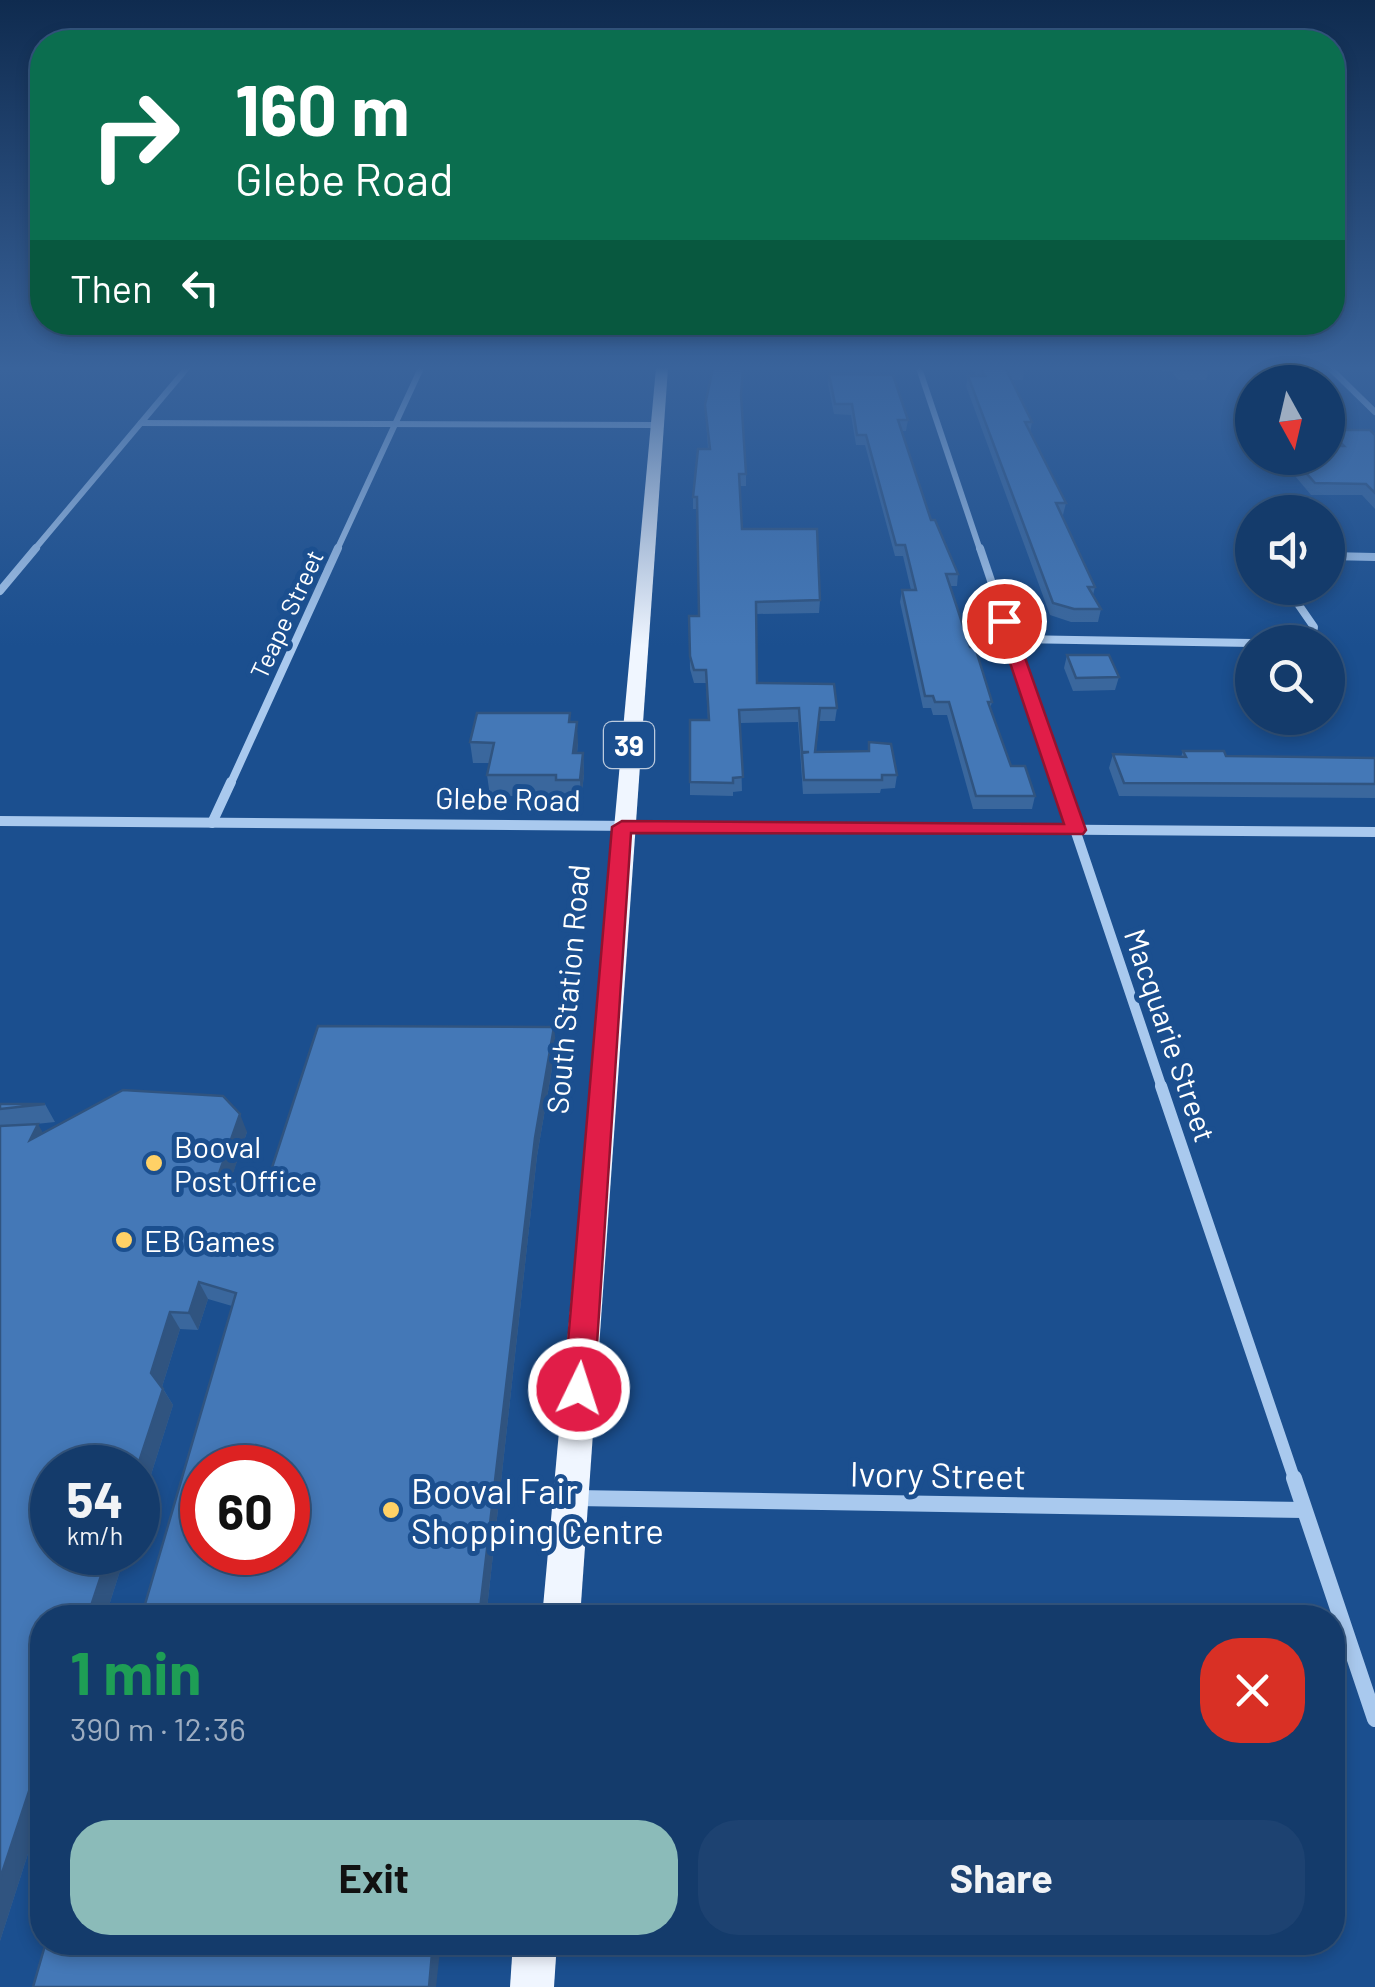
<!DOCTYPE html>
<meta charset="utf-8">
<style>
:root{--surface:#143b6b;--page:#1d4271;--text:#f1f3f6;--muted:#9dadc1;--line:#33557e;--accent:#8bbbb9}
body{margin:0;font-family:Barlow,sans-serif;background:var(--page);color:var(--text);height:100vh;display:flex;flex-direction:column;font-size:38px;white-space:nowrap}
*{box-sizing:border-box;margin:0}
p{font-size:32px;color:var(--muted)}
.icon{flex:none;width:55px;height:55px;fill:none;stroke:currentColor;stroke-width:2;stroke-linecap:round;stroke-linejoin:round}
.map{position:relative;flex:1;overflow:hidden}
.drawer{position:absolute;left:30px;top:1605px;width:1315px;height:350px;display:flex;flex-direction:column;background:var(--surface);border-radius:40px;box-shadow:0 5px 15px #0003,0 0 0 2px var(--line)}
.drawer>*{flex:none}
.hud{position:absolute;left:30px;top:30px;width:1315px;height:305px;border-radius:40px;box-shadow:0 5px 15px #0003,0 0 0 2px var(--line);background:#0b6e4f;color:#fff;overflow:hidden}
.needle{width:65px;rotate:172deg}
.tools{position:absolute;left:1235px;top:365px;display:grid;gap:20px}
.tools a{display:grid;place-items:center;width:110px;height:110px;border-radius:50%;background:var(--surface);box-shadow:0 5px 15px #0003,0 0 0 2px var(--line);font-size:50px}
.speed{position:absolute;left:30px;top:1445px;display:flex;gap:20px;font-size:50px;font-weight:700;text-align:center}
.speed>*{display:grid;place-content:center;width:130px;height:130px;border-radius:50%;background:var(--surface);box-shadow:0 5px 15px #0003,0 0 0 2px var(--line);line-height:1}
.speed small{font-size:25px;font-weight:400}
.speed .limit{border:15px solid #d22;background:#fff;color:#111}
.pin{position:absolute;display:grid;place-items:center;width:85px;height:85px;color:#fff;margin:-42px;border:5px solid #fff;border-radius:50%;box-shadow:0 2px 10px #0007}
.me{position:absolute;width:110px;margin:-55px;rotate:4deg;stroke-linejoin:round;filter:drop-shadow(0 0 8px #0008)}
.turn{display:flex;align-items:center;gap:35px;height:210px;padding:0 40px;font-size:45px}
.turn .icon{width:130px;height:130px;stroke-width:2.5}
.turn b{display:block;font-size:70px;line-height:85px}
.then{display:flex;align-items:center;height:95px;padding:0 40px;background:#0003;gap:20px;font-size:38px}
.round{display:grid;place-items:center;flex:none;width:105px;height:105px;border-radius:40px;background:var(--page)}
.headline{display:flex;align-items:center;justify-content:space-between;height:170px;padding:0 40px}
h1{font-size:60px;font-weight:700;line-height:75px;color:#1e9e55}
.button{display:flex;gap:20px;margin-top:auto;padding:20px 40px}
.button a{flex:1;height:115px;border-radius:40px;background:var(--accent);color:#111;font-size:40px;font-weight:700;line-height:115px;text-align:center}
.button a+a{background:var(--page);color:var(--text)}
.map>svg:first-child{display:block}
</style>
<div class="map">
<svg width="1375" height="1987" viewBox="0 0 1375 1987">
<rect width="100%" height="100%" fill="#1b4f8f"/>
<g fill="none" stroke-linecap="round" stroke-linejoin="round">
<g stroke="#a9c9ee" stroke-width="6">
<path d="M919,368L980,550"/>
<path d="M1330,368L1375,412"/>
<path d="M141,423L655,425"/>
<path d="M34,550L187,368"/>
<path d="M337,550L421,368"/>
</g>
<g stroke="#a9c9ee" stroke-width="8">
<path d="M980,548L1060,785"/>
<path d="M1328,556L1375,557"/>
<path d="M1287,588L1314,627L1312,638L1296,642"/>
<path d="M0,591L36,548"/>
<path d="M1010,639L1252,643"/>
<path d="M230,785L338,548"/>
</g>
<g stroke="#a9c9ee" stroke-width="10">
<path d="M1059,782L1162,1088"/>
<path d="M212,823L231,782"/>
</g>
<path stroke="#a9c9ee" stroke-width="12" d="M1161,1086L1295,1481"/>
<g stroke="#a9c9ee" stroke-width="16">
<path d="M1294,1478L1375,1719"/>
<path d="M575,1498L1304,1510"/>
</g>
<path fill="#a9c9ee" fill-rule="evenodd" d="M0,816L1375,827V837L0,826Z"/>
<g fill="#f0f6ff" fill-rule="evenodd">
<path d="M656,368H668L580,1618H542Z"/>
<path d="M513,1942H557L554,1987H510Z"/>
</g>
</g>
<g fill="#3a679d">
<path d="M972,368H1024L1023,380H1011L1032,422L1030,433L1066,503L1063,515H1061L1095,587L1093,595L1101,609L1098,622H1071L1050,615L966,386L968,376H977Z"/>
<path d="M1161,368H1207L1209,370L1206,380H1178L1172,371H1163Z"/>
<path d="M1252,368H1313L1338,392L1334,403H1328V382H1282L1274,375H1258Z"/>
<path d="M829,374L908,420L906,431H902L931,520L958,574L957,586H950L970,647L992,702L990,709L1011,766L1035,796L1032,809H973L947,715H933L931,708H923L900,602L902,590H911L903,556H895L865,445H856L851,415L834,414L828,384Z"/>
<path d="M741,399L746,474V486H739L742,529L820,600L819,613L756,614L757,683L837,708L835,721H819L816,752L868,751L869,742L897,775L895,788L881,789L880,793L803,794L798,722L740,723L742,791L733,792V796L690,795V720H708L706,683H694L690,669L689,616H699L697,509H693V497L708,449L705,405Z"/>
<path d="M1329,430L1375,435V509L1362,495H1311L1280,458H1328L1330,446L1328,443V435Z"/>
<path d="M1067,655L1119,677L1115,690L1073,691L1064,668Z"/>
<path d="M570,722L578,743L577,753H583L584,774L581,801H557V796H490L487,775L490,763H473L470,742Z"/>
<path d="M1183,751L1226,756L1375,758V798L1119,796L1109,768L1113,754L1181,757Z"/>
<path d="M556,1045L537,1156L486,1618H141L232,1306L208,1299L198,1330L180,1329L162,1387L173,1405L138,1516V1468L52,1552H126L105,1618H42V1810L0,1941V1104H45L55,1122L36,1124L43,1133L247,1132L230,1181L268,1180Z"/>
</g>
<g fill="#305480">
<path d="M577,722L578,743L575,774L573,753Z"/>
<path d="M583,753L584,774L581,801L580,780Z"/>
<path d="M554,1027L556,1045L537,1156L486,1618H479L535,1138Z"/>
<path d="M240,1114L247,1132L224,1200L216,1182Z"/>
<path d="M38,1124L48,1142L30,1140Z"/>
<path d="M199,1282L208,1299L198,1330L189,1313Z"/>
<path d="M170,1312L180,1329L161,1390L151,1373Z"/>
<path d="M163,1389L173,1405L138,1516L137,1468Z"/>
<path d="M109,1552H126L105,1618H87Z"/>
<path d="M42,1752V1810L0,1941V1879Z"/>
<path d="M433,1942H441L436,1987H429Z"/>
</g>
<g fill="#4478b7" stroke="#305480" stroke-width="2.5" fill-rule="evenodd">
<path d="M713,368H743L741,395L746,474H739L742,529H817L820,600L756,602L757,683L834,684L837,708H820L815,752L869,751V742L891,744L897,775H882V780H804L802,753L809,752H802L799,708L739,710L743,777L733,778V783L690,782V720H709L706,670H694L690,656L689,616H699L697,497H693L698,449H710L705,405Z"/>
<path d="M980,368H1024L1025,369H1006L1032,422H1025L1066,503H1056L1095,587H1088L1101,609H1074L1053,603L968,376H985Z"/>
<path d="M1180,368H1207L1209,370H1181Z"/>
<path d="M1281,368H1313L1338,392H1328V382H1296Z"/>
<path d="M829,374L893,375L908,420H898L931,520H935L958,574H946L970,647H975L992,702H988L1011,766H1025L1035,796H976L949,702H935L933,696H925L902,590H916L905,545H896L866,435H857L852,404H835Z"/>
<path d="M1329,430H1370L1375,435V493L1366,484L1315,483L1293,458H1328V446H1344Z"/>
<path d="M1067,655H1109L1119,677L1076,678Z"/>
<path d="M477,713H570L569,722H577L573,753H583L580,780H556V775H487L494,743L470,742Z"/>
<path d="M1183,751H1224L1226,756L1375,758V784L1124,783L1113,754L1186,757Z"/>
<path d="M318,1026L554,1027L535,1138L479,1618H141L236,1293L199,1282L189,1313L170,1312L151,1373L163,1389L137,1468H52V1552H109L87,1618H42V1752L0,1879V1126L38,1124L30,1140L123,1090L223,1096L240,1114L216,1182L268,1180ZM202,1468H288V1552H202Z"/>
<path d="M0,1104H45L0,1109Z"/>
<path d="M46,1942H433L429,1987H33Z"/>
</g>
<linearGradient id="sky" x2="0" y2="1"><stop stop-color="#0f2b4f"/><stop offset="0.57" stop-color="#39639b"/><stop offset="1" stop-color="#39639b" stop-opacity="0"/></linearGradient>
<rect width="1375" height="646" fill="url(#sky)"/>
<path fill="#e11d48" stroke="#92132f" stroke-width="2.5" d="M1004,616L1012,621L1086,830L1083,834L631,833L594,1389L589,1399L579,1403L568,1399L564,1389L612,827L622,821L1064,824L996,621Z"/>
<g fill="#ffd166" stroke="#1b4f8f" stroke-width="4">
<circle cx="154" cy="1163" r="10"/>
<circle cx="124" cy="1240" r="10"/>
<circle cx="391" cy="1510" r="10"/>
</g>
<g text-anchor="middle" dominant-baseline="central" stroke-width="10" stroke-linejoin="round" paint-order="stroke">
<g font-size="25" fill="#fff" stroke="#1b4f8f">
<text transform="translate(286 614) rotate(-65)">Teape Street</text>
</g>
<rect fill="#1b4f8f" stroke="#bbcadd" stroke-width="2.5" x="604" y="722" width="50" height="46" rx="8"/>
<g font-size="28" font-weight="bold" fill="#fff">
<text x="629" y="745">39</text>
</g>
<g font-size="30" fill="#fff" stroke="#1b4f8f">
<text transform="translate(508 798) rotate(1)">Glebe Road</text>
<text transform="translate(567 989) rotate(-85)">South Station Road</text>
<text transform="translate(1171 1035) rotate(71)">Macquarie Street</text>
</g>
<g font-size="30" fill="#fff" stroke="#1b4f8f" text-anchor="start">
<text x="174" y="1146">Booval<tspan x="174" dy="34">Post Office</tspan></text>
<text x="144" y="1240">EB Games</text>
</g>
<g font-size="35" fill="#fff" stroke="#1b4f8f">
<text transform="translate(938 1474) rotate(1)">Ivory Street</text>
</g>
<g font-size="35" fill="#fff" stroke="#1b4f8f" text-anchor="start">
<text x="411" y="1490">Booval Fair<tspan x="411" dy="40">Shopping Centre</tspan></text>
</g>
</g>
</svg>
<div class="tools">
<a><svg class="needle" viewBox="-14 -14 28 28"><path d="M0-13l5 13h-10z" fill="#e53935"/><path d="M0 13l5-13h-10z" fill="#9dadc1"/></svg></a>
<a><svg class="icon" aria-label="sound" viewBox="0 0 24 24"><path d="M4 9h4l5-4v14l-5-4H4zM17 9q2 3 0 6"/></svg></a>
<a><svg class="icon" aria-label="search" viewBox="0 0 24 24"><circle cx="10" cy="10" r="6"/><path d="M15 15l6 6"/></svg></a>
</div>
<div class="speed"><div>54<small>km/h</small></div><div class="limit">60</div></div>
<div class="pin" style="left:1004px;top:621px;background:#d93025"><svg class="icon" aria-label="arrive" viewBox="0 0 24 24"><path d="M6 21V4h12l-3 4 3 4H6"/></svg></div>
<svg class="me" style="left:579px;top:1389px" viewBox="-20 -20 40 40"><circle r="17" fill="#e11d48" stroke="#fff" stroke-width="3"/><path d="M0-11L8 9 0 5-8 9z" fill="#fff"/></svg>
<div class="hud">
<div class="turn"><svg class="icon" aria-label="right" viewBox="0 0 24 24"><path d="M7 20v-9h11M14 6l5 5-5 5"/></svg><div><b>160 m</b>Glebe Road</div></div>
<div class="then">Then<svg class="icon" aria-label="left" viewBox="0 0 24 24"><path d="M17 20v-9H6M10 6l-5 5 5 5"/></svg></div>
</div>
<section class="drawer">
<div class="headline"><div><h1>1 min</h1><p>390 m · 12:36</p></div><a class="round" style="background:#d93025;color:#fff"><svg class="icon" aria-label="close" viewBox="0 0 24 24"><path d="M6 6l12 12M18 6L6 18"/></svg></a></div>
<div class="button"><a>Exit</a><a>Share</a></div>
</section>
</div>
